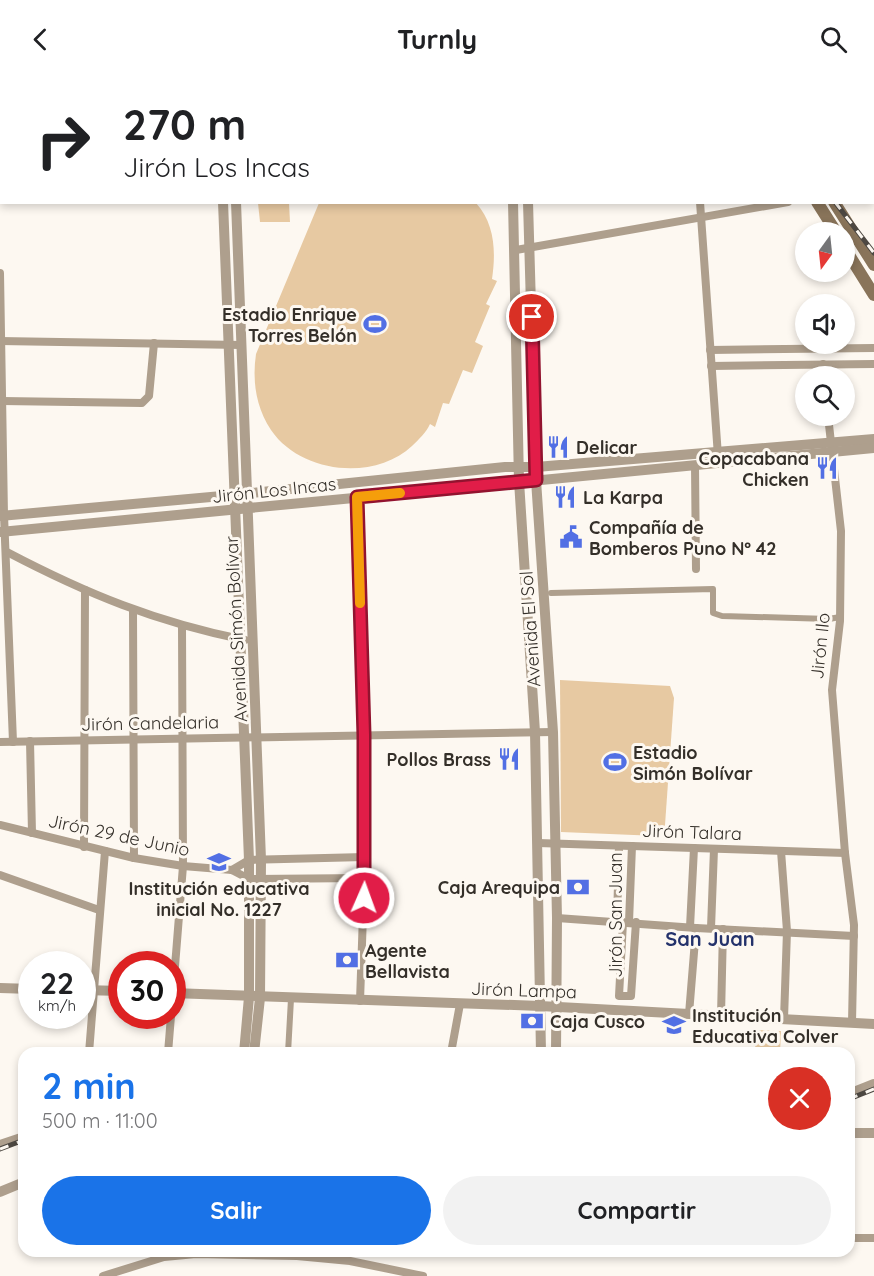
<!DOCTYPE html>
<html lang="es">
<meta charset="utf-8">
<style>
:root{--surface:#fff;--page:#f2f2f2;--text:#202124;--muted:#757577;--accent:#1a73e8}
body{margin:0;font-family:Quicksand,sans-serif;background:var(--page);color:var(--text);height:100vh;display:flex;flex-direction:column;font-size:22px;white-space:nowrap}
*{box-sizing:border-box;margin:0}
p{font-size:20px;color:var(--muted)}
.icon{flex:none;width:33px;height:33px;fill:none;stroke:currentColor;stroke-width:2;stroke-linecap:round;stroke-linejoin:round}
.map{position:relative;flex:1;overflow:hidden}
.drawer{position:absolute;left:18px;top:969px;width:837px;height:210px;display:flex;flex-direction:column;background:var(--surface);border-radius:18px;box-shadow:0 3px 9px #0003}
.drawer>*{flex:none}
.banner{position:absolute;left:0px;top:0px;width:874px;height:126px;box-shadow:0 3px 9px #0003;background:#fff;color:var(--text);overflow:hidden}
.needle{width:39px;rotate:195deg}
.buttons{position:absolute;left:795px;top:144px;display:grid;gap:12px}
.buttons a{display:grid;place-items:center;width:60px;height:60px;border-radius:50%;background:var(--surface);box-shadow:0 3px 9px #0003;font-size:30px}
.speed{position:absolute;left:18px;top:873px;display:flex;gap:12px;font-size:30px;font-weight:700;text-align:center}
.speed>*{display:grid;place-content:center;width:78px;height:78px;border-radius:50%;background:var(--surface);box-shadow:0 3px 9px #0003;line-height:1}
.speed small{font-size:15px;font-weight:400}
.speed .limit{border:9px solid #d22;background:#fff;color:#111}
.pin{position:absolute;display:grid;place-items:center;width:51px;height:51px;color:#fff;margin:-26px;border:3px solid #fff;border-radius:50%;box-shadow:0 2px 6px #0007}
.me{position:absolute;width:66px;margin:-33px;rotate:2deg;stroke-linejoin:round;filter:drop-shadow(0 0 4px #0008)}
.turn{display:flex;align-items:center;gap:21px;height:126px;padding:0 24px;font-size:27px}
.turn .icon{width:78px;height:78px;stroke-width:2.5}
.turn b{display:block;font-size:42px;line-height:51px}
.round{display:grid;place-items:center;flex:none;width:63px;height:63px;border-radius:32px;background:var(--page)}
.headline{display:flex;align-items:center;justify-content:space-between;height:102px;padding:0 24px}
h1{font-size:36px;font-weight:700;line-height:45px;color:var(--accent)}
.button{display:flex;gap:12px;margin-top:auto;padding:12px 24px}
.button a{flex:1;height:69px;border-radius:36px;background:var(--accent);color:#fff;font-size:24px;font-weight:700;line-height:69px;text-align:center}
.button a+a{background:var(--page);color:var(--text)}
header{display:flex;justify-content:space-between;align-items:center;height:78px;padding:0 24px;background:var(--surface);font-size:27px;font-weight:700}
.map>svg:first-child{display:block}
</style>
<header><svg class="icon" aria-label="back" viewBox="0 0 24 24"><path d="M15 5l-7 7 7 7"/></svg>Turnly<svg class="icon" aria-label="search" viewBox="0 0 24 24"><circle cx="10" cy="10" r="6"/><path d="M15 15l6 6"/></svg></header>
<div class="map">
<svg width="874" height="1198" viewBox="0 0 874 1198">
<rect width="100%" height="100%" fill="#fdf8f1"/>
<g fill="#e7c9a2">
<path d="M258,125H289L290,144H260Z"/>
<path d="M319,125H476C495,146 496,174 492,201L497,203L486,226L490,228L475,264L483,268L472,295L463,292L449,326L443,325L435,349L430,346C426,355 419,361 412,368C375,403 301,396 271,352C256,329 252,303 256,276Z"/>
<path d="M560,602L670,608L674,620L665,747L658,758L561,754Z"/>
<path d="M756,952L781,953L780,975H755Z"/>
</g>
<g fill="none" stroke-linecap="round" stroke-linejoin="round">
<g stroke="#ae9f8d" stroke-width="6">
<path d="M873,75L874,76"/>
<path d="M551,515L713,511V535L722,538L829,541L840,539"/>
<path d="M288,975L291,921"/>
</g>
<g stroke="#ae9f8d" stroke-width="8">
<path d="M6,0V2"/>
<path d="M700,124L718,378"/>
<path d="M516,172L788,124"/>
<path d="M0,195L4,437L13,664"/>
<path d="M0,263L241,267"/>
<path d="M710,272L874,270"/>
<path d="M823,286L824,298"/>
<path d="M711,288L874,286"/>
<path d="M2,323L142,325L149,318L154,265"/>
<path d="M828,338L841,453L840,543L832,612L845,775L854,847L852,945"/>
<path d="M695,387L696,491"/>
<path d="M357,419L365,779L360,923"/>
<path d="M7,474C87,516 156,544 245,562"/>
<path d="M133,533L134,780"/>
<path d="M30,663L32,755"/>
<path d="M0,664L553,654"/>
<path d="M0,747L134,780L183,788L232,792L249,801L365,800"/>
<path d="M538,765L845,775"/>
<path d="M84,769L85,512"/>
<path d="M781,773L787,853L784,941"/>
<path d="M232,792L249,782L365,779"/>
<path d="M0,797L99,832"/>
<path d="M557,840L696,850L689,936"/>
<path d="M617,843L619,768"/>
<path d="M623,844L619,918H631L636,844"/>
<path d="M629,844L632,768"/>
<path d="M690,849L694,770"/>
<path d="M696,850L854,858"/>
<path d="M711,850L714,771"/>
<path d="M172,926L183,788L182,548"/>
<path d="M721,938L723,851"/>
<path d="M89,975L105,773"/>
<path d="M168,975L171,938"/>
<path d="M451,975L460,926"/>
<path d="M849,1160H874"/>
<path d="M103,1198L164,1179L196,1176L297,1178L350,1183L423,1198"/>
</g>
<g stroke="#ae9f8d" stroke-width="10">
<path d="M216,0V2"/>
<path d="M228,0V2"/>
<path d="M507,0V2"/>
<path d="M522,0L523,2"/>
<path d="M873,5H874"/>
<path d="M0,95H2"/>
<path d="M0,113H2"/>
<path d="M873,121H874"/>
<path d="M223,124L249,782V919L244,975"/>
<path d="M236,124L261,782L260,920L254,975"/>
<path d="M513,124L519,403L535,654L541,975"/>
<path d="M528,124L536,402L553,654L557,840L556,975"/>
<path d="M0,438L233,417L505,389H536L874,361"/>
<path d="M0,454L874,370"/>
<path d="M0,910L32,911"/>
<path d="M82,912L122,913"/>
<path d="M172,915L540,928L874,946"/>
<path d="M849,1016L874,1006"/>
<path d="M849,1055H874"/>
<path d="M0,1067L24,1059"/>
<path d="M0,1114L24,1104"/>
</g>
<g stroke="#89745a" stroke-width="12">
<path d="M689,0L691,2"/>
<path d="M714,0L716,2"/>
<path d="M817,124L836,154"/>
<path d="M834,124L874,187"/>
<path d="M844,169L874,217"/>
</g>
<g stroke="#4d4842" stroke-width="5">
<g id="rail">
<path d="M704,0L706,2"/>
<path d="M835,124L874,175"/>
<path d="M849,1021L874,1011"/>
<path d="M0,1071L24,1062"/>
</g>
</g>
<use href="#rail" stroke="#fdf8f1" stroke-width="3" stroke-dasharray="9" stroke-linecap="butt"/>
</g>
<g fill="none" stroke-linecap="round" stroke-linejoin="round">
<g stroke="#92132f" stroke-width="15">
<path id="route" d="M364,820V657L357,419L536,402L532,239"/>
</g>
<use href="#route" stroke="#e11d48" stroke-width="10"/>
<path stroke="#f59e0b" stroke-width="10" d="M360,525L357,419L400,415"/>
</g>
<defs>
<g id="stadium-bare" transform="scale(1.8)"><path d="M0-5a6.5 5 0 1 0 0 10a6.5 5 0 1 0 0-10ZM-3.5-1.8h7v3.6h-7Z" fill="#526fe4" stroke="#fdf8f1" stroke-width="2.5" paint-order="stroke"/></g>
<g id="restaurant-bare" transform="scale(1.8)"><path d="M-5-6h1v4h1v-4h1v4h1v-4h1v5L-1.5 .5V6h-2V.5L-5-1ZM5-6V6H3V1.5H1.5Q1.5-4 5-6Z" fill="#526fe4" stroke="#fdf8f1" stroke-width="2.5" paint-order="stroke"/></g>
<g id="civic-bare" transform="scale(1.8)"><path d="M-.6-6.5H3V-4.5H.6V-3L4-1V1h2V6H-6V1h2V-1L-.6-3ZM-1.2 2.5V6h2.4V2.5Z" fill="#526fe4" stroke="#fdf8f1" stroke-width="2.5" paint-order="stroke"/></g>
<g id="school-bare" transform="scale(1.8)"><path d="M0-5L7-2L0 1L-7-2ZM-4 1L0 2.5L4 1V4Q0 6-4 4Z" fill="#526fe4" stroke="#fdf8f1" stroke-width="2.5" paint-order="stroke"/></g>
<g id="bank-bare" transform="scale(1.8)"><path d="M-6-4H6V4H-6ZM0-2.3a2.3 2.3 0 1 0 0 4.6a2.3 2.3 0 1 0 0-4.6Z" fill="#526fe4" stroke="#fdf8f1" stroke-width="2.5" paint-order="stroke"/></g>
</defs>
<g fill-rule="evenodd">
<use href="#stadium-bare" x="375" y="246"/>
<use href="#restaurant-bare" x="558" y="369"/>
<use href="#restaurant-bare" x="827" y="390"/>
<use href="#restaurant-bare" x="565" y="419"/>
<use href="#civic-bare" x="571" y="459"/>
<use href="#restaurant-bare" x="509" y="681"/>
<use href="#stadium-bare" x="615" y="684"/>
<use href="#school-bare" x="219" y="784"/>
<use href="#bank-bare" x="578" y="809"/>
<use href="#bank-bare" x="347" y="882"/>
<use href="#bank-bare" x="532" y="943"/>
<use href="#school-bare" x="674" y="947"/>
</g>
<g text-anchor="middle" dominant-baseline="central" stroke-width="6" stroke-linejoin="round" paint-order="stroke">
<g font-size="18" font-weight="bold" fill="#342f29" stroke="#fdf8f1" text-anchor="start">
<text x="357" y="236" text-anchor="end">Estadio Enrique<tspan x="357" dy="21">Torres Belón</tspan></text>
<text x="576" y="369">Delicar</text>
<text x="809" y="380" text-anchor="end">Copacabana<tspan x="809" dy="21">Chicken</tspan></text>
<text x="583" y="419">La Karpa</text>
<text x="589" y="449">Compañía de<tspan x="589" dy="21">Bomberos Puno Nº 42</tspan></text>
<text x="633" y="674">Estadio<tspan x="633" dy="21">Simón Bolívar</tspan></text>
<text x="491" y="681" text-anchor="end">Pollos Brass</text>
<text x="560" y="809" text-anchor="end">Caja Arequipa</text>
<text x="219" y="810" text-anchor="middle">Institución educativa<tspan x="219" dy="21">inicial No. 1227</tspan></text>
<text x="365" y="872">Agente<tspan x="365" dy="21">Bellavista</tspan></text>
<text x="692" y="937">Institución<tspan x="692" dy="21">Educativa Colver</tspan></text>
<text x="550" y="943">Caja Cusco</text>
</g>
<g font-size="18" fill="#342f29" stroke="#fdf8f1">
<text transform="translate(274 412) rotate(-6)">Jirón Los Incas</text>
<text transform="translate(236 551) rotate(-93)">Avenida Simón Bolívar</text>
<text transform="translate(530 551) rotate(-94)">Avenida El Sol</text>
<text transform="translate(820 568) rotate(-84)">Jirón Ilo</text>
<text transform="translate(150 645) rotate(-1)">Jirón Candelaria</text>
<text transform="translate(692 754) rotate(2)">Jirón Talara</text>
<text transform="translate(119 757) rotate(12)">Jirón 29 de Junio</text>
<text transform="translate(615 837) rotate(-90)">Jirón San Juan</text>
<text transform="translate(524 912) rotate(2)">Jirón Lampa</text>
</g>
<g font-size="20" font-weight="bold" fill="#24326b" stroke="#fdf8f1">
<text x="710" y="860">San Juan</text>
</g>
</g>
</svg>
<div class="buttons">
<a><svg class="needle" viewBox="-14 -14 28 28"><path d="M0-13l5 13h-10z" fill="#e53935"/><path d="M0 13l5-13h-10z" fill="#757577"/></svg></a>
<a><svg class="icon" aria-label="sound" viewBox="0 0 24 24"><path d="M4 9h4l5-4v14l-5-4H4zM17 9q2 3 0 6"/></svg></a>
<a><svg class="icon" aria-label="search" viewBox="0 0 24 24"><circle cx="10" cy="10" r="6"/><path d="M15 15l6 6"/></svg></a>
</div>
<div class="speed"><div>22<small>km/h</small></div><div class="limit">30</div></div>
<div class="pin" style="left:532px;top:239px;background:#d93025"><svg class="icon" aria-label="arrive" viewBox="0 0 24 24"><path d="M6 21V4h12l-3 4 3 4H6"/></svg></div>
<svg class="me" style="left:364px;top:820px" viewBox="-20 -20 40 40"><circle r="17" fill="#e11d48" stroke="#fff" stroke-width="3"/><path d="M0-11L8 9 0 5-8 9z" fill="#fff"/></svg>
<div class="banner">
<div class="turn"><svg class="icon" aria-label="right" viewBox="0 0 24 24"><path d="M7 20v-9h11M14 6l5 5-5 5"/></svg><div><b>270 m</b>Jirón Los Incas</div></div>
</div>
<section class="drawer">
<div class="headline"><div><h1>2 min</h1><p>500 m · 11:00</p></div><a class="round" style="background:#d93025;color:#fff"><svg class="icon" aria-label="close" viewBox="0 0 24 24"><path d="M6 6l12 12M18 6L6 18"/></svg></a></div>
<div class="button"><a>Salir</a><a>Compartir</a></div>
</section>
</div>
